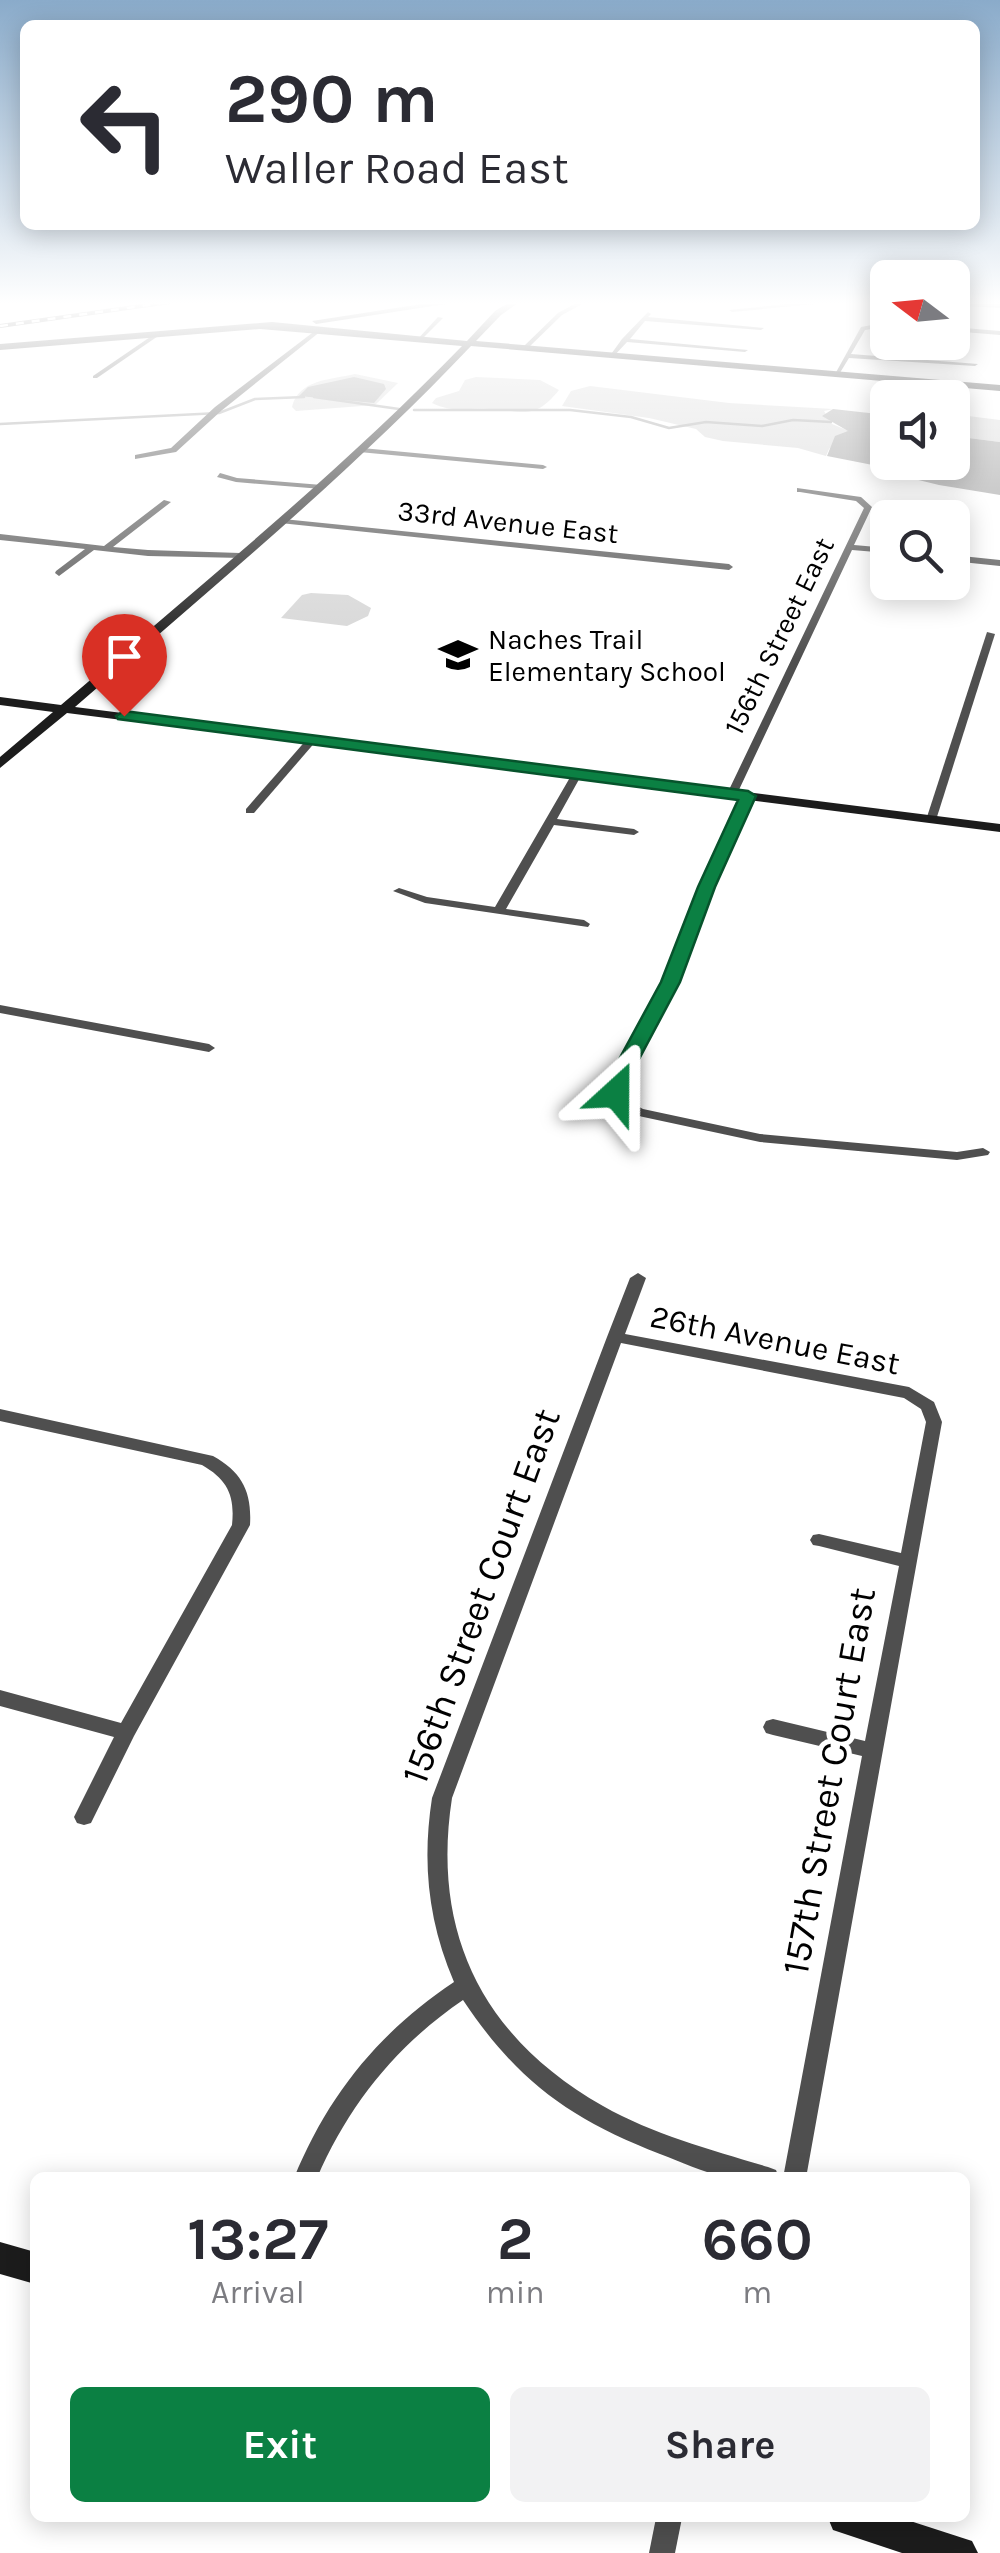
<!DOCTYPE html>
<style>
:root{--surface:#fff;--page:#f2f2f3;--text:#2b2b33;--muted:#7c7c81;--accent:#0b8043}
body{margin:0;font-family:Karla,sans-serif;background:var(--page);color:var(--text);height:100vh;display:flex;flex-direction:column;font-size:38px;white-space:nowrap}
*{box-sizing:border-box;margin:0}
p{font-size:32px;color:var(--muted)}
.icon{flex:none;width:55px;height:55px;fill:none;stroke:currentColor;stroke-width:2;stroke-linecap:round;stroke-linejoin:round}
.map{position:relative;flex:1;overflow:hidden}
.details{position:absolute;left:30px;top:2172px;width:940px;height:350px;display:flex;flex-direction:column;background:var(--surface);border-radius:15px;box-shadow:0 5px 25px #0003}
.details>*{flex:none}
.hud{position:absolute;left:20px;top:20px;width:960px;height:210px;border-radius:15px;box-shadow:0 5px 25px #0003;background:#fff;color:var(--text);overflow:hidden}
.needle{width:65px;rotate:286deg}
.controls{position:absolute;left:870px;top:260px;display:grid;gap:20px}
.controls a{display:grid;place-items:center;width:100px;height:100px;border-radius:15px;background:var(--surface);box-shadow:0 5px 25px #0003;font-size:50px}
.pin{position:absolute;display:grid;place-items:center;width:85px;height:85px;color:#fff;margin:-102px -42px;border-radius:50% 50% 50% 0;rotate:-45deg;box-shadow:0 0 10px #0007}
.pin .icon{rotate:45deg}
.me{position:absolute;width:110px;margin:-55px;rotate:24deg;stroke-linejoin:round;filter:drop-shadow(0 0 8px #0008)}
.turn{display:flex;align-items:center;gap:35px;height:210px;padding:0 40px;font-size:45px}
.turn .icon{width:130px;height:130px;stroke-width:2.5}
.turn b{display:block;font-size:70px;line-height:85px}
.eta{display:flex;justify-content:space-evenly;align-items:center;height:170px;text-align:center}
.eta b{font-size:60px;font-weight:700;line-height:70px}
.primary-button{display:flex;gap:20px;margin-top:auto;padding:20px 40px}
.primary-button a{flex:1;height:115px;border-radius:15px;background:var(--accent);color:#fff;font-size:40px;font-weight:700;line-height:115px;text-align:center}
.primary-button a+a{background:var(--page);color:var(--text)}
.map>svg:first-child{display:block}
</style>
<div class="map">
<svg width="1000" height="2553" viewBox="0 0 1000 2553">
<rect width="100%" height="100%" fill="#fff"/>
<g fill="#d6d6d6">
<path d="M355,374L398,383L375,405L296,411L292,407C299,379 330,380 355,374Z"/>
<path d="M476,377L540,380L559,390C533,422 523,410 488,409C467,408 452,413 432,403L436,398L459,391L465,380Z"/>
<path d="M590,386L729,403L833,409L824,411L832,424L849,431L829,449L826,456L798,448L723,441L705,437L696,429L649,418L562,406L571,391Z"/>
<path d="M952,414L1000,420V442L953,436Z"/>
<path d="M311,593L348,595L371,608L368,616L347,626L281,618L302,595Z"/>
</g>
<g fill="#9d9d9d">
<path d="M354,377L384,384L386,389L374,403L299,396L308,387Z"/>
<path d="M833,409L887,415L888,462H952L953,436L1000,442V495L939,485L898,475L888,468L827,456L835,436L848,431L822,416Z"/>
</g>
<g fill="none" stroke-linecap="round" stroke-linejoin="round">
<g stroke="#9d9d9d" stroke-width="2.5">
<path d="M314,397L399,409"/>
<path d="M414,410H570L631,417L669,428L706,422L762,426L793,420L831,422"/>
<path d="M0,424L219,413L255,399L304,397"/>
</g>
<g fill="#4f4f4f" fill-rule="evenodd">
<path d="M580,301H588L562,315L527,349H523V347L558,313Z"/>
<path d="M816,301H845L732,312L729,310Z"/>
<path d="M952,301L1000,304V308L952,305Z"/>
<path d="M648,312L651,314L648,317L764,328L761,330L645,321L630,339L748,350L745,352L627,342L613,357H609L622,339Z"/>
<path d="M438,317L443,318L420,341H416Z"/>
<path d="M888,322V326L865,330L851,354L978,364L975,366L849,358L838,376H834L861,327Z"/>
<path d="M952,327L1000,331V335L952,331Z"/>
<path d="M316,330L321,331L221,411L176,452L135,459V455L171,448L215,407Z"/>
<path d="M156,333L161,334L97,378H93V376Z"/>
<path d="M362,448L543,465L547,467L543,469L359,452Z"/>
<path d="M220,473L237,478L322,485L326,487L322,489L236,482L217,477Z"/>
<path d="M797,488L861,497L872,507L854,545L888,548V553L852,550L737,794L732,797L727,794L864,508L856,501L800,492H797Z"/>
<path d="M164,500L171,502L113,547L148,550L240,553L244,556L243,558L148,556L94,550L59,576L55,573L56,571L85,549L0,540V534L104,546Z"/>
<path d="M283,519L729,564L733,567L729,570L280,523V519Z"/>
<path d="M952,555L1000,560V566L952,561Z"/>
<path d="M987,632L995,634L936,820L927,822L926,820Z"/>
<path d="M308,738L317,740L254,813H246V809Z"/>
<path d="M577,771L582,774L557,819L634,829L639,832L634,835L554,825L506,909L584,920L590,924L588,927L425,903L393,891L399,888L427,897L495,907L572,774Z"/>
<path d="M748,793L753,796L713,887L676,983L626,1078L622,1093L628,1101L643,1109L760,1134L957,1152L983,1148L990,1152L988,1155L957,1160L760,1142L634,1115L618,1107L608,1093L612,1078L664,983L701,887L743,796Z"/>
<path d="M0,1005L209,1044L215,1048L209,1052L0,1013Z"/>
<path d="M638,1273L646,1278L625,1334L909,1387L934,1402L942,1422L806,2178H783L862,1756L773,1735L766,1733L763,1727L766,1721L773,1719L865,1741L899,1566L819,1546L813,1545L810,1540L813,1535L819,1534L901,1553L926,1422L921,1409L904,1398L621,1343L452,1798C431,1933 483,2038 603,2106C654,2135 712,2150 768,2167L776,2170L779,2178C762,2178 742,2180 725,2177C703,2172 681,2162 660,2154C570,2119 517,2081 463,2000C397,2045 349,2104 317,2178H294C328,2095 379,2032 454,1982C428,1921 422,1863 432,1798L607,1337L630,1278Z"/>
<path d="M0,1409L213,1456C242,1472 252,1492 250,1525L134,1736L91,1823L84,1825L77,1823L74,1817L114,1737L0,1706V1690L121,1723L232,1525C235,1496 228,1480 202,1465L0,1421Z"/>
<path d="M656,2518H682L675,2553H649Z"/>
</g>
<g fill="#1c1c1c" fill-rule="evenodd">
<path d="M441,301H465L316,324L312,321Z"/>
<path d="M511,301H521L501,315L476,341L1000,385V391L471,346C348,476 210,589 75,707L1000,824V832L67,713L0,768V757L53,712L0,705V697L61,705C197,588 337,475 462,346L260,329L0,350V344L272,322L467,341L495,311Z"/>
<path d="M0,2242L35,2252V2284L0,2274Z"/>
<path d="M828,2518H901L972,2541L978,2553H902L833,2530Z"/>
</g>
<g stroke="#000" stroke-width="4">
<path id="rail" d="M0,326L177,301"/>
</g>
<use href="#rail" stroke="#fff" stroke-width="2.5" stroke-dasharray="8" stroke-linecap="butt"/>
</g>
<linearGradient id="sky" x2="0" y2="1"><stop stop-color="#8aabca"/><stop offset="0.46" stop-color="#fff"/><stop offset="1" stop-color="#fff" stop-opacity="0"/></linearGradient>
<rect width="1000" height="659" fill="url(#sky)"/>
<path fill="#0b8043" stroke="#07532c" stroke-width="2.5" d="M124,711L748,791L756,796L715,887L680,982L629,1078L626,1093L616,1099L605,1093L609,1078L661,982L698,887L738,800L118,719L116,716Z"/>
<defs>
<g id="school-bare" transform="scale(3)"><path d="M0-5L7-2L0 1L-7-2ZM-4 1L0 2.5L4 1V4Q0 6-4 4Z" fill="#000" stroke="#fff" stroke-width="2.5" paint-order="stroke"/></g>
</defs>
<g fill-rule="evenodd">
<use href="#school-bare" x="458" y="655"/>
</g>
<g text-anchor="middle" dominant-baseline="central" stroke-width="10" stroke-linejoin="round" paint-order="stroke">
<g font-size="28" fill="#000" stroke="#fff">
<text transform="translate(508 522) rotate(6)">33rd Avenue East</text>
<text transform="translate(779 636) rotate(-64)">156th Street East</text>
</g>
<g font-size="28" fill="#000" stroke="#fff" text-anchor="start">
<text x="488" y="639">Naches Trail<tspan x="488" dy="32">Elementary School</tspan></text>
</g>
<g font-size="32" fill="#000" stroke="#fff">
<text transform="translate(775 1340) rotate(11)">26th Avenue East</text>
</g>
<g font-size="38" fill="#000" stroke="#fff">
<text transform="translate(481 1596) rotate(-70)">156th Street Court East</text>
<text transform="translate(829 1781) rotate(-80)">157th Street Court East</text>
</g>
</g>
</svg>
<div class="controls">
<a><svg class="needle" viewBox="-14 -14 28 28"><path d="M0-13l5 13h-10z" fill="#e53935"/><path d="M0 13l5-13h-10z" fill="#7c7c81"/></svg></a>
<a><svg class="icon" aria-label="sound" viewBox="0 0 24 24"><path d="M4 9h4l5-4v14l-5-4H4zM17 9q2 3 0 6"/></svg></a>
<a><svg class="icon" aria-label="search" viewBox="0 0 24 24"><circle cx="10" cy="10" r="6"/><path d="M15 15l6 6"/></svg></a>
</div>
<div class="pin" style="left:124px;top:716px;background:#d93025"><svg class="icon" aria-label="arrive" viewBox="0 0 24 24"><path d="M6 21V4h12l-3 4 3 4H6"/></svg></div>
<svg class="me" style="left:616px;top:1093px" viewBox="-20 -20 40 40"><path d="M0-17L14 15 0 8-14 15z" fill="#0b8043" stroke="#fff" stroke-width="4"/></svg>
<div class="hud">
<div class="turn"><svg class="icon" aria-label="left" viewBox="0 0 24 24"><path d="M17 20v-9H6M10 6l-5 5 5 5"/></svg><div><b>290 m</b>Waller Road East</div></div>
</div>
<section class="details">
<div class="eta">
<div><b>13:27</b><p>Arrival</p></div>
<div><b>2</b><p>min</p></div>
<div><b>660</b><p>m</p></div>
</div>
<div class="primary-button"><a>Exit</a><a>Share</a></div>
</section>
</div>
